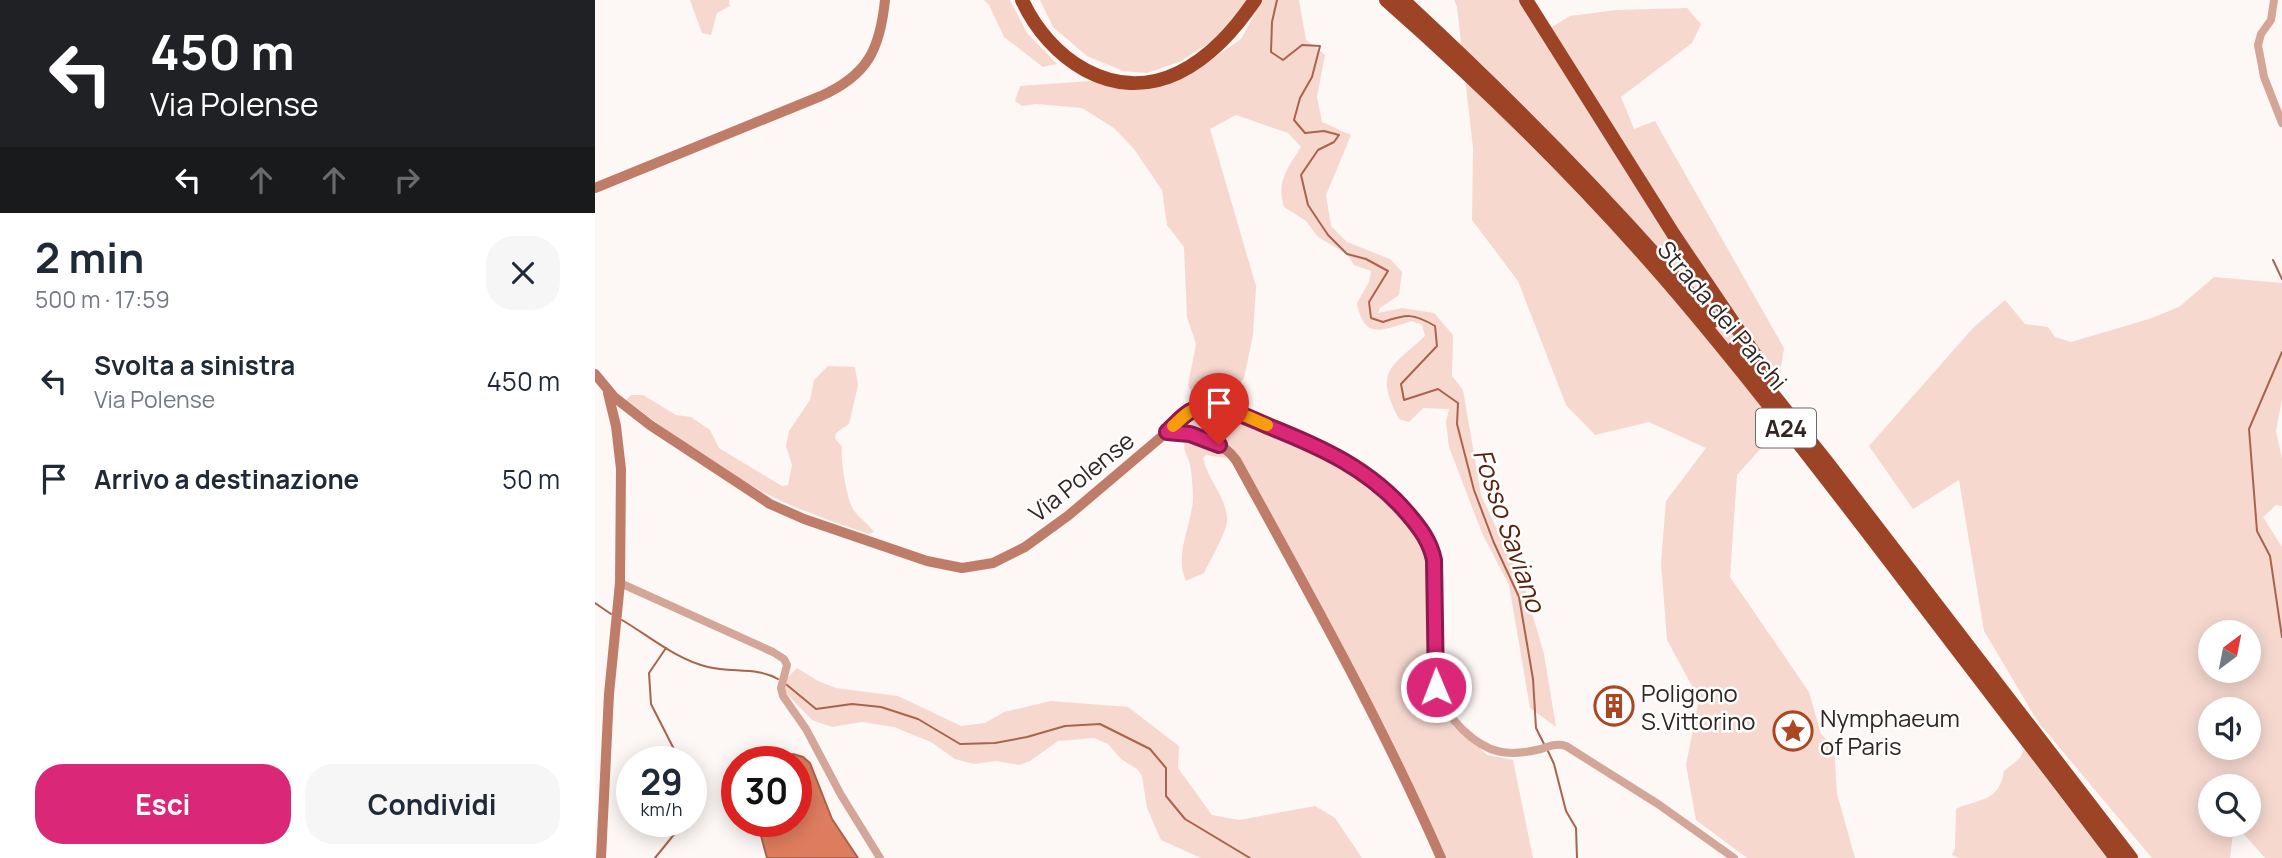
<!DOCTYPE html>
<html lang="it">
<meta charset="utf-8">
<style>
:root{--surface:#fff;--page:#f6f6f7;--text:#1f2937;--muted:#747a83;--accent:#db2777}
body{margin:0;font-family:Manrope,sans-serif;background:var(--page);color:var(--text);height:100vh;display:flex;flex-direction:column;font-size:26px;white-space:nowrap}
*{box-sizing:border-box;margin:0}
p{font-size:23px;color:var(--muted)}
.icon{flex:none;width:38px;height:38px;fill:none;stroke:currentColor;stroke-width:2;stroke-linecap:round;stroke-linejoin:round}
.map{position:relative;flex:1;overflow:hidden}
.panel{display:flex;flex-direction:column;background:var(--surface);width:595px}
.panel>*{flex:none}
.guide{background:#202124;color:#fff;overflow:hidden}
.needle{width:46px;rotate:32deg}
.tools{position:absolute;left:1603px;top:620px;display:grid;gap:14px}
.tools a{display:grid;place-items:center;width:63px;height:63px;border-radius:50%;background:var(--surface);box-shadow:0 4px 18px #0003;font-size:35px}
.speed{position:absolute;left:21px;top:746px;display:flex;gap:14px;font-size:35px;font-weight:700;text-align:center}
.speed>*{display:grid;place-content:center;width:91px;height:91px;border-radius:50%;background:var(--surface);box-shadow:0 4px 18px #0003;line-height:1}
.speed small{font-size:18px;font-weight:400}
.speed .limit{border:10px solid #d22;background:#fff;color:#111}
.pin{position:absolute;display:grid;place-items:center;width:60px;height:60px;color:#fff;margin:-72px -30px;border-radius:50% 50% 50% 0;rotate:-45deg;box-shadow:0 0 7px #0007}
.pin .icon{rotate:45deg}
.me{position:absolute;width:77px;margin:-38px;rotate:359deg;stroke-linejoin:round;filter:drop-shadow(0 0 5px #0008)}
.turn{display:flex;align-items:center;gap:24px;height:147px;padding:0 35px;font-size:32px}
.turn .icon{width:91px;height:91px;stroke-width:2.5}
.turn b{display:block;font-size:49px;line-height:60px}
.lanes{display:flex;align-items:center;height:66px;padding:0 35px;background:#0003;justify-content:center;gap:35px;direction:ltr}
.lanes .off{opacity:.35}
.round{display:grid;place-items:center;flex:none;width:74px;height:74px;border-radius:28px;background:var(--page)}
.overview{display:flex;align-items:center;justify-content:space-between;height:119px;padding:0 35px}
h1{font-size:42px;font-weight:700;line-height:52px}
.primary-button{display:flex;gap:14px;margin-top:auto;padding:14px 35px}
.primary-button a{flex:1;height:80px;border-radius:28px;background:var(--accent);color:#fff;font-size:28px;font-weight:700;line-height:80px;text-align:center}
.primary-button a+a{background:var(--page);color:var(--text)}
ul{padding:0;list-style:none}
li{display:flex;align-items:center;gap:21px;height:98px;padding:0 35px}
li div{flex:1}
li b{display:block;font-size:26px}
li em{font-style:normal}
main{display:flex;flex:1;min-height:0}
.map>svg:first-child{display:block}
</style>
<main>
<section class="panel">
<div class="guide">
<div class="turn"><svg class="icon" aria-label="left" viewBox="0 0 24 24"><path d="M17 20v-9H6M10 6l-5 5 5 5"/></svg><div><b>450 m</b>Via Polense</div></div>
<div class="lanes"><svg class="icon" aria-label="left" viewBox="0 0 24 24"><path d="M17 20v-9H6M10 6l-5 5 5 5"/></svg><svg class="icon off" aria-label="ahead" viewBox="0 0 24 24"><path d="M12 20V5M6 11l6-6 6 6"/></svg><svg class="icon off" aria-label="ahead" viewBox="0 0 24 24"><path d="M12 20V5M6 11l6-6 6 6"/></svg><svg class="icon off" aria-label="right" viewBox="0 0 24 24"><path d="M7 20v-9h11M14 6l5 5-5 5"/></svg></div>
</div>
<div class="overview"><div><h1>2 min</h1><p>500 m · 17:59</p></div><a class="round"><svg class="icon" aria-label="close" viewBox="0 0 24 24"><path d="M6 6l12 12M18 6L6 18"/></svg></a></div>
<ul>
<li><svg class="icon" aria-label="left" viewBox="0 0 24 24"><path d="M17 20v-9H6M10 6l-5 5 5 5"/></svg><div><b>Svolta a sinistra</b><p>Via Polense</p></div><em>450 m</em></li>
<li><svg class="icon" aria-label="arrive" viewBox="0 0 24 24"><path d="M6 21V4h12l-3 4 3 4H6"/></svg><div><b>Arrivo a destinazione</b></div><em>50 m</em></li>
</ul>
<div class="primary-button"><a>Esci</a><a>Condividi</a></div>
</section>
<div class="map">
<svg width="1687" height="858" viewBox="0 0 1687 858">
<rect width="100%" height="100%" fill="#fdf7f5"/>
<g fill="#f6d8cf" fill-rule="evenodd">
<path d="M95,0H134L135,6L122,13L116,35L107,33Z"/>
<path d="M389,0H415L432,33L462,64L448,67L409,37L394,5Z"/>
<path d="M445,0H704L711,40L730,55L722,97L727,122L756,135L731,195L736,226L752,242L795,259L807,272L804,295L785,308L783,313L807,308L839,313L858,335L857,376L868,390L886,495L931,592L949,654L961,727L935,708L914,585L887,533L854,447L851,422L854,409L828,408L814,422L804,419C778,370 797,367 830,336L827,325L817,321C789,329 769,342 762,303L774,282L776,271L759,265L752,254L723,237L711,221L689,207C681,181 693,168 706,147L693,133L641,115L615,129L661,286L658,335L649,378L640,389L617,402L599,398L593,385L601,344L592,317L589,247L572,225L567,190L539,149L519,128L487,108L441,104L427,106L420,101L425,86L495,81L540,89L571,86L606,67L646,39L661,12L648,5L619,40L584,62L552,73L528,71L492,56L458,27Z"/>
<path d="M859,0H925L955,28L975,16L1021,10L1092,8L1106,24L1097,43L1026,97L1039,129L1060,121L1189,348L1175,438L1142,475L1135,577L1214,692L1226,734L1239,747L1242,794L1260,858H1152L1101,820L1091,765L1104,699L1072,640L1066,563L1071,501L1111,448L1054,422L1000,435L971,405L923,281L877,220L878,148L862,7Z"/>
<path d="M1619,277L1687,283V399L1681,431L1687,459V506L1681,505L1668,517L1687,547V858H1670L1640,824H1654V786H1615V824H1639L1635,858H1557L1443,722L1389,631L1364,480L1318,509L1274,446L1378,328L1410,300L1430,324L1453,327L1460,337L1476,342L1554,319L1584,307ZM1615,632H1654V670H1615ZM1615,709H1654V747H1615Z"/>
<path d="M233,366L260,367L263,385L254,424L241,433L240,438L247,447C245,459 252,503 260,512C266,519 273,524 279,532L274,534C232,520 189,505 150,482C109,458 70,429 31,400L36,395H48L81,415L96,417L115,430L124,448L187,486L193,485L197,465L191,446L194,431L215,400L219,380Z"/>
<path d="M603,411C629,410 651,420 675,430C726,450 773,473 809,515C822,529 831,542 836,560L837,679L858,724L892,755L918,760L938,858H850L714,586L644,455L623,438L589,426L591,420Z"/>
<path d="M598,437L633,453L631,458L611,455L608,458C612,479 633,499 632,521C632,531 614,563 609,573L591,581C579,556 596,526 598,500C598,489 597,472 594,461C591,453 588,450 590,441Z"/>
<path d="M202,668L223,681L241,688L303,696L366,726L390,723L409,712L456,701L533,707L584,746L583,768L617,815L644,820L720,806L740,818L767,858H606L566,840L552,808L547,776L542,769L526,759L513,744L499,738L463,741L435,761L424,765L401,761L379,764L360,759L336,742L299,727L267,722L237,727L217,720L191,693L189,687L192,678Z"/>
<path d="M1429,749L1512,858H1364L1357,855L1360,848L1361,809C1384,798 1404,803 1409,771L1425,758Z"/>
</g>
<path fill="#de7d5e" stroke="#aa634c" stroke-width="2" d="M198,754L208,757L215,763L237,819L263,858H172L162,821H201V761H179Z"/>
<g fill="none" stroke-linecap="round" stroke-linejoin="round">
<g stroke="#aa634c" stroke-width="2">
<path d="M682,0L677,22L676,52L688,60L707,45L725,46L717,77L705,98L699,120L710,133L729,131L744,135L739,142L723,150L706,175L713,205L733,235L752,254L771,259L793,271L774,302L776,318L788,322C812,314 818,313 840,326L842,346L806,384L809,400L843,389L863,403L862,424L879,490L899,543L924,597L938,679L941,728L949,744"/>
<path d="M1678,260L1687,279"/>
<path d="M1687,352L1654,429L1662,531L1675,556L1687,637"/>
<path d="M0,603L16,614"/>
<path d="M27,620C54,636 82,660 113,667C136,673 163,667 183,679"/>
<path d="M71,648L54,673L56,704L85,761"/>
<path d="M192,685L221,709L257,704L286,707L323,719L365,744L400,743L432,737L470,726L505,724L555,749L571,768V796L590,819L655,858"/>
<path d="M952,749L959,764L971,811L981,828L982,858"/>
<path d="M96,787L101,799L96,807"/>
<path d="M60,858L90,821"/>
</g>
<g stroke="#d4a698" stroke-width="8">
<path d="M1679,0L1676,20L1666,34L1663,45L1669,77L1687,123"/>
<path d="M572,432L600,409C634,402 670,424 700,437C747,456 824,501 838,554C846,584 840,627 840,659C840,671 839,685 843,696C847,709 859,720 868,730C893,754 913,757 946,749C954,746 962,743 971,746L1063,804L1139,858"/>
<path d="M25,583L178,652L189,659L192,665L186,688L188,696L211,729L246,795L285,858"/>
</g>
<g stroke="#bf7d69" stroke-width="10">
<path d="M0,188L226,96C273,75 285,49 290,0"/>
<path d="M0,374L19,397L55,425L175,504L209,519L332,561L367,568L398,563L430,547L474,515L572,432C597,433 625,438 641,460C713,591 786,721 846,858"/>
<path d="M6,858L14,694L25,583L26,469L21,426L13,393"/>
</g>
<g stroke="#9e4426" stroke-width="14">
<path d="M427,0C454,59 518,104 583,73C616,57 640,29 660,0"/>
<path d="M791,0C885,83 982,178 1064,272C1136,355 1203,442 1270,529C1354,639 1438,748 1521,858"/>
<path d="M808,0C917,101 1022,207 1118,321"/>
<path d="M931,0L1079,235L1173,374"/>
<path d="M1140,347L1232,462L1536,858"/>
</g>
</g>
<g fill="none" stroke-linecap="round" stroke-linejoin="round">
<g stroke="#8e194d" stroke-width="18">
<path id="route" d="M624,445L595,434L572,432C582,423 592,409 606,408C630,405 652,417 673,426C726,447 775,469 813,514C825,528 835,541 839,560L841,687"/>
</g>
<use href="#route" stroke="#db2777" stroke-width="12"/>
<path stroke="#f59e0b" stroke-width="12" d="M578,426C584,421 589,415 596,411C618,398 652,417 672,425"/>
</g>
<defs>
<g id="building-ring" transform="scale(2.0125)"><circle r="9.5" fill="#fff" stroke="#ac4522" stroke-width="1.5"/><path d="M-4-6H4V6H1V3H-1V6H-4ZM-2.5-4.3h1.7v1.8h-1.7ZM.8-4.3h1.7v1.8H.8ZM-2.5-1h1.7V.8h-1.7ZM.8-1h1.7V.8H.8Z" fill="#ac4522"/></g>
<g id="sight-ring" transform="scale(2.0125)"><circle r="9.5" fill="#fff" stroke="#ac4522" stroke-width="1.5"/><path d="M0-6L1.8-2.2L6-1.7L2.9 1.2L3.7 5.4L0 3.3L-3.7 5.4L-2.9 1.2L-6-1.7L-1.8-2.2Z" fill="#ac4522"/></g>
</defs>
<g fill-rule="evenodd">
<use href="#building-ring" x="1019" y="706"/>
<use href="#sight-ring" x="1198" y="731"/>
</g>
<g text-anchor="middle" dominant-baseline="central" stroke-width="5" stroke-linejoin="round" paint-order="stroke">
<rect fill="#fff" stroke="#6f6765" stroke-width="2" x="1161" y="408.5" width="60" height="39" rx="5"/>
<g font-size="23" font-weight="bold" fill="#312623">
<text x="1191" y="428">A24</text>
</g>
<g font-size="24" fill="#312623" stroke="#fff">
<text transform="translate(1128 315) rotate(50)">Strada dei Parchi</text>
<text transform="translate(486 476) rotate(-39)">Via Polense</text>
</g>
<g font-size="24" fill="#312623" stroke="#fff" text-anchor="start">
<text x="1046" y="692">Poligono<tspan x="1046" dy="28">S.Vittorino</tspan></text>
<text x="1225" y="717">Nymphaeum<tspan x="1225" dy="28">of Paris</tspan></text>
</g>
<g font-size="26" font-style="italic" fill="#5d200b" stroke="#fff">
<text transform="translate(915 530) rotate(71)">Fosso Saviano</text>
</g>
</g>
</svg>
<div class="tools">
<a><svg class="needle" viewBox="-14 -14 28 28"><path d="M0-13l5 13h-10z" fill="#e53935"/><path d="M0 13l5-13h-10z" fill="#747a83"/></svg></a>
<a><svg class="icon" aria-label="sound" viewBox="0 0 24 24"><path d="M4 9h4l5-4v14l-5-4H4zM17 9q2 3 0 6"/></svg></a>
<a><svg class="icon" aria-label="search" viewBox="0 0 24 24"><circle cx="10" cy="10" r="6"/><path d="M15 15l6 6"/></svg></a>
</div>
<div class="speed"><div>29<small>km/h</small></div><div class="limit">30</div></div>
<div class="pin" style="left:624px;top:445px;background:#d93025"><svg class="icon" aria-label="arrive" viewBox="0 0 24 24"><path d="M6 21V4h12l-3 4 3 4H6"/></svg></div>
<svg class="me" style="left:841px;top:687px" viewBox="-20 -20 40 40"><circle r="17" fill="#db2777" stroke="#fff" stroke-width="3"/><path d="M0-11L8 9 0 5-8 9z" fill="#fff"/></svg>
</div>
</main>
